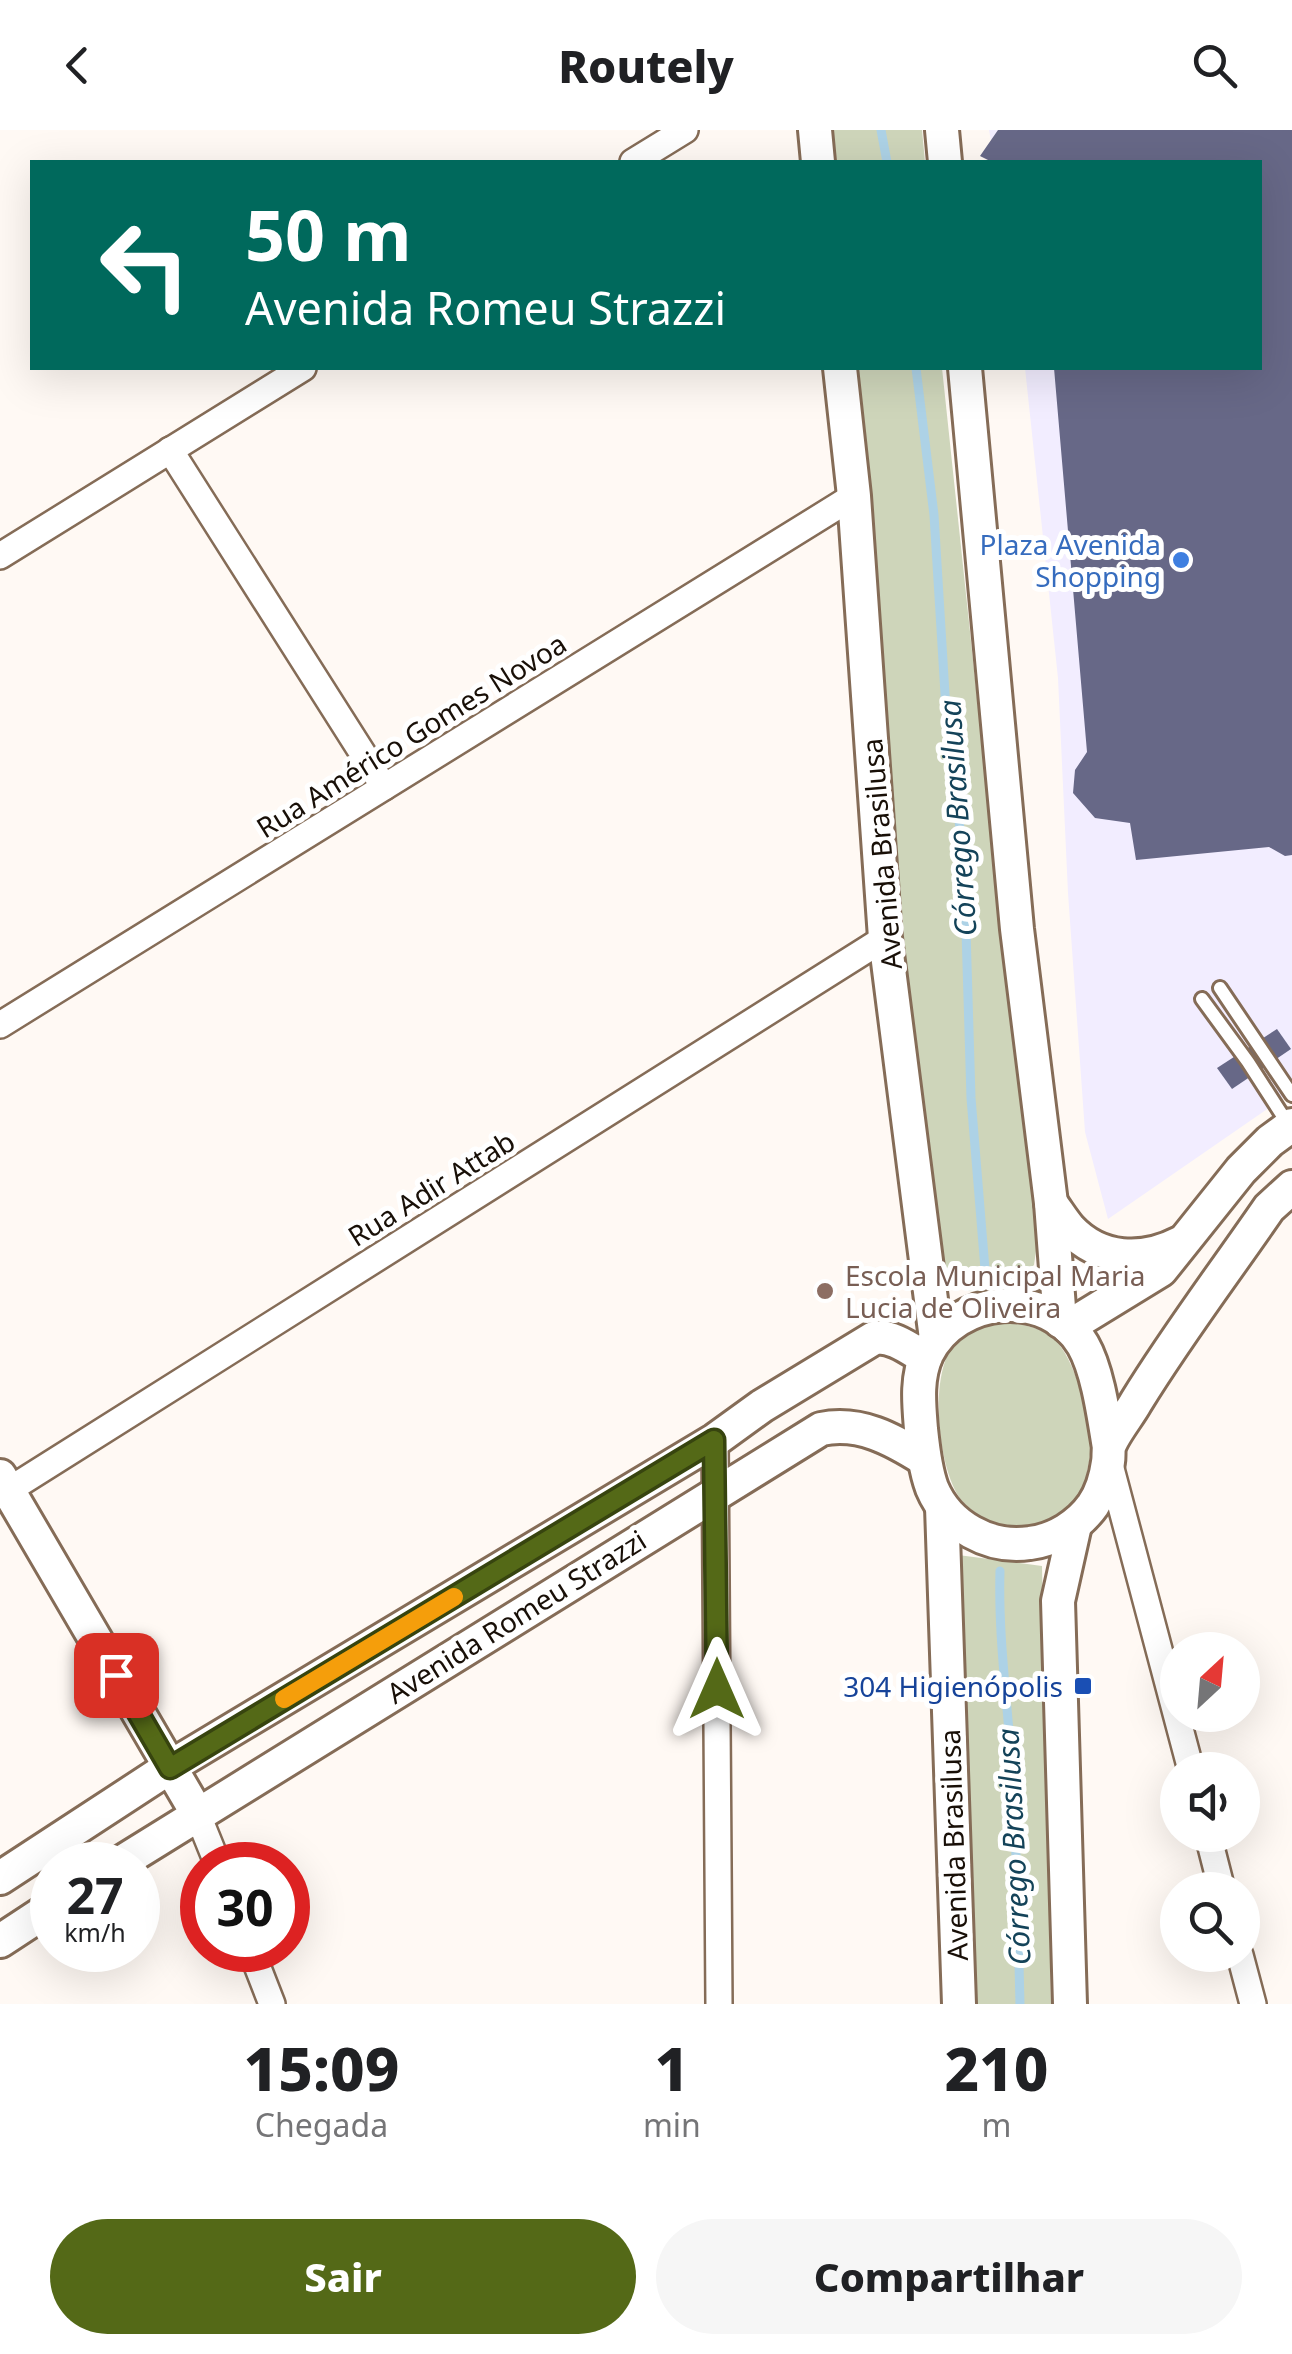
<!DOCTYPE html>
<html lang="pt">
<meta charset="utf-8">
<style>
:root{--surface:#fff;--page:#f6f6f6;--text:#202124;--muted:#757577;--accent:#546917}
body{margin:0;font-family:"Noto Sans",sans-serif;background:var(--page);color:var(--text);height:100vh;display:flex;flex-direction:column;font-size:38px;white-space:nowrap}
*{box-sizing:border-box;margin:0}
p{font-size:32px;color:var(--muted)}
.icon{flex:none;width:55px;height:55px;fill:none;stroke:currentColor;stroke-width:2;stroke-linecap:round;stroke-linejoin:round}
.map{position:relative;height:1874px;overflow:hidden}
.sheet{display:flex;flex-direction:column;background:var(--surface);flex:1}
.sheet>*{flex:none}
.top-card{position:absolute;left:30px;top:30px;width:1232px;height:210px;border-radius:0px;box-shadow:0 10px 40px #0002;background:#00695c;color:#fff;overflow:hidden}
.needle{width:65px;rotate:26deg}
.fabs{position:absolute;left:1160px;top:1502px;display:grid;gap:20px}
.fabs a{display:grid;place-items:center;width:100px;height:100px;border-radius:50%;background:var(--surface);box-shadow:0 10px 40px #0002;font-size:50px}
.speed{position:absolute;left:30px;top:1712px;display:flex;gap:20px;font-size:50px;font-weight:700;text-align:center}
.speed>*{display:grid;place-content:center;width:130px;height:130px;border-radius:50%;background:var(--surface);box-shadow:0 10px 40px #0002;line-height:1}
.speed small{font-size:25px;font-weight:400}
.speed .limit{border:15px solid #d22;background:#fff;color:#111}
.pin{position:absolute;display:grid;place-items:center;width:85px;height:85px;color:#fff;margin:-42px;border-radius:20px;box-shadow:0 5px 15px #0006}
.me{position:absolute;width:110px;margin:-55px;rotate:0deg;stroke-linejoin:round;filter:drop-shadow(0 0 8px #0008)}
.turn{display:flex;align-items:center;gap:35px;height:210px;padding:0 50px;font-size:45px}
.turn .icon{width:130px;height:130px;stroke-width:2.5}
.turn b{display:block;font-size:70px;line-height:85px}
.eta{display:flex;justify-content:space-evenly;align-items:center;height:170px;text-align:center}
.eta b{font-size:60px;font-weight:800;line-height:70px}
.cta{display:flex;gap:20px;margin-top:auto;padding:20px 50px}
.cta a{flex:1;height:115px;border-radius:60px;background:var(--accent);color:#fff;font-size:40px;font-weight:800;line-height:115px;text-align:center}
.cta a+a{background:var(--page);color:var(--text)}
header{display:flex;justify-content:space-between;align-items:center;height:130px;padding:0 50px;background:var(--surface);font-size:45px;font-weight:800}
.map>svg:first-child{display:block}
</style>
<header><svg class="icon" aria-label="back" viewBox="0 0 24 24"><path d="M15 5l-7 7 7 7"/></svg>Routely<svg class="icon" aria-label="search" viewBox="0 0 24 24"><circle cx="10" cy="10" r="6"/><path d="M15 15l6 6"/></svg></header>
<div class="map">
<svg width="1292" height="1874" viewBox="0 0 1292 1874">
<rect width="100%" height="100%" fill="#fff9f4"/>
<path fill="#f2edff" d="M989,0H1292V962L1108,1089L1085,1002L1068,763L1058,548L1025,238H1260V32H995Z"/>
<g fill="#ced5ba">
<path d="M831,0H922L925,32H835Z"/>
<path d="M858,238H942L997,756L1039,1100L1034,1135L1018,1150L998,1162L967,1161L942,1142L925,1042L896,723Z"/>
<path d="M998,1192C1017,1194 1040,1195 1055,1210C1077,1231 1095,1302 1089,1332C1087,1339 1087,1348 1084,1355C1064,1404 996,1409 963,1372C938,1344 929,1248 952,1218C964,1203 980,1197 998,1192Z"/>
<path d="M958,1425L1042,1436L1051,1874H973Z"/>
</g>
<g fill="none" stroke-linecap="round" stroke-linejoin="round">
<g stroke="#add2e6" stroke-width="9">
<path d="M881,0L887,32"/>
<path d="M916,238L934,385L946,580L964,733L971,968L985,1139"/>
<path d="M1000,1441C998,1508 1008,1575 1012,1642C1017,1719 1018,1797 1020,1874"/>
</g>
</g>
<g fill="#676887">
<path d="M998,0H1292V725L1285,726L1269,717L1136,730L1130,693L1095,688L1073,663L1075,640L1087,622L1054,238H1260V32H992L980,26Z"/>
<path d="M1277,899L1291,919L1232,959L1217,938Z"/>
</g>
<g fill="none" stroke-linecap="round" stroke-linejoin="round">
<g stroke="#856c57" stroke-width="18">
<g id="lane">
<path d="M1220,858L1292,965"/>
<path d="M1202,869L1248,932L1288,994"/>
</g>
</g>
<g stroke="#856c57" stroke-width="30">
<g id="street">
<path d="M633,32L685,0"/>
<path d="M170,320L384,657"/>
<path d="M0,426L303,238"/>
<path d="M0,895L854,366"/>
<path d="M715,1310L719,1874"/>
<path d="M1109,1331L1191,1640"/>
<path d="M9,1360L885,808"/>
<path d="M197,1683L218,1735"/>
<path d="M1208,1705L1222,1760"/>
<path d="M251,1820L272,1874"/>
<path d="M1240,1825L1253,1874"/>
</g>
</g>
<g stroke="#856c57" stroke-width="38">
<g id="secondary">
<path d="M815,0L818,32"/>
<path d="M942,0L945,32"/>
<path d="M840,238L854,366L885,808L936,1209"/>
<path d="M965,238L1017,799L1051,1073L1060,1191"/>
<path d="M1051,1073C1057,1081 1063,1091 1070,1099C1100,1131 1143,1132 1180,1113"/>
<path d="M1068,1197L1161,1140L1241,1040L1270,1011L1292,995"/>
<path d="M1109,1318C1104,1288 1098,1241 1083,1215C1048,1156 956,1165 927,1224C916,1248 919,1274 921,1299C923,1318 925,1339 932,1358C948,1396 989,1419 1030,1413C1055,1410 1079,1395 1093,1375C1101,1363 1106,1347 1108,1332C1109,1327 1108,1322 1109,1317C1113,1304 1129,1285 1136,1272C1177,1205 1225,1142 1269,1078L1292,1057"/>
<path d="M0,1346L197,1683"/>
<path d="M942,1377L959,1874"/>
<path d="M117,1735L821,1299C860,1291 892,1309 924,1329"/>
<path d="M0,1748L170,1637L715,1310L762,1276L874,1208C892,1205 910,1219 925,1228"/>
<path d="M0,1811L52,1777"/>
<path d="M1070,1874L1058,1471L1075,1395"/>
</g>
</g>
<use href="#lane" stroke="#fff" stroke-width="12"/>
<use href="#street" stroke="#fff" stroke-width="25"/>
<use href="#secondary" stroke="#fff" stroke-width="32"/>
</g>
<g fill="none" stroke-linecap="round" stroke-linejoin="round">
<g stroke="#37440f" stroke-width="25">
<path id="route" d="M116,1545L170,1638L714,1310L717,1559"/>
</g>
<use href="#route" stroke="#546917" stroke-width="18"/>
<path stroke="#f59e0b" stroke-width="18" d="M284,1569L454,1467"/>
</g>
<circle fill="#3f7fe0" stroke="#fff" stroke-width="4" cx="1181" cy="430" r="10"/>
<circle fill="#8d6e63" stroke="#fff" stroke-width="4" cx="825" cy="1161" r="10"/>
<rect fill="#1a4fb4" stroke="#fff" stroke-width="4" x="1073" y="1546" width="20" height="20" rx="5"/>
<g text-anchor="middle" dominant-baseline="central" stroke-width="10" stroke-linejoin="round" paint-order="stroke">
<g font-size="28" fill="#366cbe" stroke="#fff" text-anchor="end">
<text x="1161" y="414">Plaza Avenida<tspan x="1161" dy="32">Shopping</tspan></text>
</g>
<g font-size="28" fill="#180f07" stroke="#fff">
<text transform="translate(411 605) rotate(-32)">Rua Américo Gomes Novoa</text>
<text transform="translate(881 724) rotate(-95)">Avenida Brasilusa</text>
<text transform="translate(431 1058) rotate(-32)">Rua Adir Attab</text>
<text transform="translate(516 1486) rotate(-32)">Avenida Romeu Strazzi</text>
<text transform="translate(953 1715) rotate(-92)">Avenida Brasilusa</text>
</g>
<g font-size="28" fill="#785e54" stroke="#fff" text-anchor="start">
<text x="845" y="1145">Escola Municipal Maria<tspan x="845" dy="32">Lucia de Oliveira</tspan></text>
</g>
<g font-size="28" fill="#164399" stroke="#fff" text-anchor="end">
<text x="1063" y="1556">304 Higienópolis</text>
</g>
<g font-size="30" font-style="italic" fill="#144359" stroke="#fff">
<text transform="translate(957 688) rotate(-94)">Córrego Brasilusa</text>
<text transform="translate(1013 1717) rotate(-93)">Córrego Brasilusa</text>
</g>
</g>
</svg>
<div class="fabs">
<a><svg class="needle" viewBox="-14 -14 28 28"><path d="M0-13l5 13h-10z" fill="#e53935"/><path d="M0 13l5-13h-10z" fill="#757577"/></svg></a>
<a><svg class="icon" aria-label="sound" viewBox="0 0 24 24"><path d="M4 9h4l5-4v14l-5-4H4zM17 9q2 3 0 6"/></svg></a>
<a><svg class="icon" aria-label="search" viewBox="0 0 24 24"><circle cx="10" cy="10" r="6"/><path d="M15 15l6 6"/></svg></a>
</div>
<div class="speed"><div>27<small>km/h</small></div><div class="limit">30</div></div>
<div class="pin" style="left:116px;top:1545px;background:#d93025"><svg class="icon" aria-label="arrive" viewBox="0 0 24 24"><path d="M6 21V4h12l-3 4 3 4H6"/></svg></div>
<svg class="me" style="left:717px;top:1559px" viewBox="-20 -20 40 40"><path d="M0-17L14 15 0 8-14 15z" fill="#546917" stroke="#fff" stroke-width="4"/></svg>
<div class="top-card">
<div class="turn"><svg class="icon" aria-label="left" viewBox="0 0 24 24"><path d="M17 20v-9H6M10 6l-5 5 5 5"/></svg><div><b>50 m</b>Avenida Romeu Strazzi</div></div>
</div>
</div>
<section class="sheet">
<div class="eta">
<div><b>15:09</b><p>Chegada</p></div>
<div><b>1</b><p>min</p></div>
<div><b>210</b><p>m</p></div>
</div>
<div class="cta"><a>Sair</a><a>Compartilhar</a></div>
</section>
